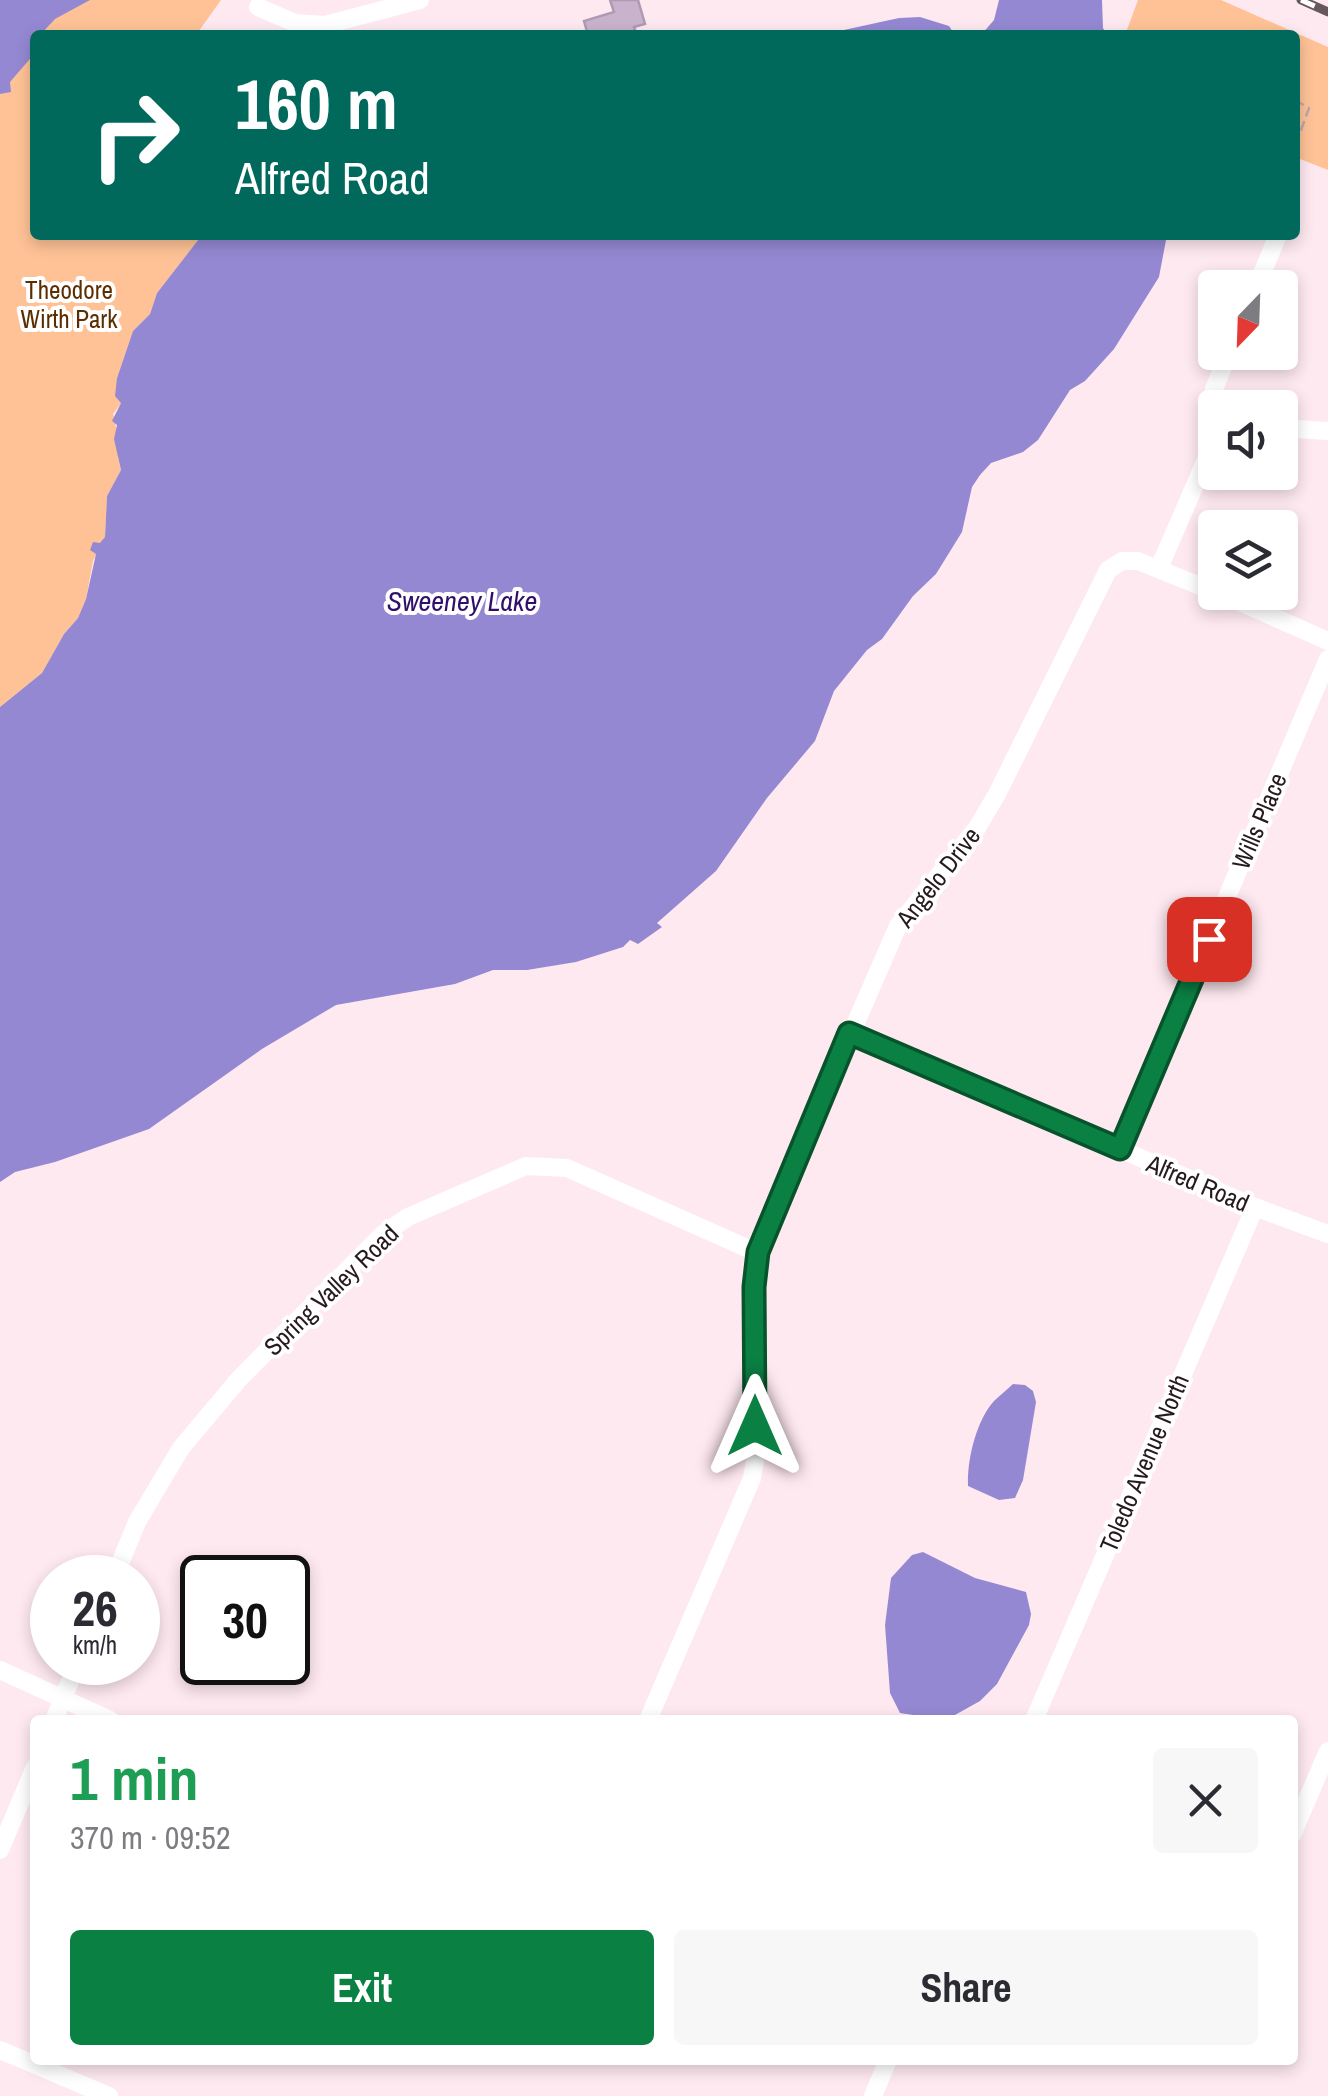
<!DOCTYPE html>
<meta charset="utf-8">
<style>
:root{--surface:#fff;--page:#f7f7f7;--text:#2b2b33;--muted:#7c7c81;--accent:#0b8043}
body{margin:0;font-family:"Archivo Narrow",sans-serif;background:var(--page);color:var(--text);height:100vh;display:flex;flex-direction:column;font-size:38px;white-space:nowrap}
*{box-sizing:border-box;margin:0}
p{font-size:32px;color:var(--muted)}
.icon{flex:none;width:55px;height:55px;fill:none;stroke:currentColor;stroke-width:2;stroke-linecap:round;stroke-linejoin:round}
.map{position:relative;flex:1;overflow:hidden}
.drawer{position:absolute;left:30px;top:1715px;width:1268px;height:350px;display:flex;flex-direction:column;background:var(--surface);border-radius:10px;box-shadow:0 5px 15px #0003}
.drawer>*{flex:none}
.hud{position:absolute;left:30px;top:30px;width:1270px;height:210px;border-radius:10px;box-shadow:0 5px 15px #0003;background:#00695c;color:#fff;overflow:hidden}
.needle{width:65px;rotate:203deg}
.controls{position:absolute;left:1198px;top:270px;display:grid;gap:20px}
.controls a{display:grid;place-items:center;width:100px;height:100px;border-radius:10px;background:var(--surface);box-shadow:0 5px 15px #0003;font-size:50px}
.speed{position:absolute;left:30px;top:1555px;display:flex;gap:20px;font-size:50px;font-weight:700;text-align:center}
.speed>*{display:grid;place-content:center;width:130px;height:130px;border-radius:50%;background:var(--surface);box-shadow:0 5px 15px #0003;line-height:1}
.speed small{font-size:25px;font-weight:400}
.speed .limit{border:5px solid #111;border-radius:15px;background:#fff;color:#111}
.pin{position:absolute;display:grid;place-items:center;width:85px;height:85px;color:#fff;margin:-42px;border-radius:20px;box-shadow:0 5px 15px #0006}
.me{position:absolute;width:110px;margin:-55px;rotate:0deg;stroke-linejoin:round;filter:drop-shadow(0 0 8px #0008)}
.turn{display:flex;align-items:center;gap:35px;height:210px;padding:0 40px;font-size:45px}
.turn .icon{width:130px;height:130px;stroke-width:2.5}
.turn b{display:block;font-size:70px;line-height:85px}
.round{display:grid;place-items:center;flex:none;width:105px;height:105px;border-radius:10px;background:var(--page)}
.head{display:flex;align-items:center;justify-content:space-between;height:170px;padding:0 40px}
h1{font-size:60px;font-weight:700;line-height:75px;color:#1e9e55}
.primary-button{display:flex;gap:20px;margin-top:auto;padding:20px 40px}
.primary-button a{flex:1;height:115px;border-radius:10px;background:var(--accent);color:#fff;font-size:40px;font-weight:700;line-height:115px;text-align:center}
.primary-button a+a{background:var(--page);color:var(--text)}
.map>svg:first-child{display:block}
</style>
<div class="map">
<svg width="1328" height="2096" viewBox="0 0 1328 2096">
<rect width="100%" height="100%" fill="#ffe9f1"/>
<g fill="#ffc296">
<path d="M0,0H221L196,35H35V235H202L157,293L150,314L133,331L117,378L122,402L113,414C119,431 115,450 121,470L107,496L105,537L93,561L86,599L78,618L64,634L42,673L0,707Z"/>
<path d="M1138,0H1221L1328,47V170L1295,157V35H1125Z"/>
</g>
<g fill="#9588d3">
<path d="M0,0H90L55,19L40,35H35V53L10,82L11,92L0,94Z"/>
<path d="M999,0H1102L1103,28L1107,35H981L994,20Z"/>
<path d="M920,17L949,26L955,35H821L899,18Z"/>
<path d="M202,235H1166V240L1159,277L1114,349L1085,381L1070,390L1038,440L1023,452L991,463L980,475L972,487L962,532L936,574L913,596L882,639L867,650L834,691L815,741L767,798L716,871L657,923L662,927L638,944L630,940L623,947L576,962L527,970H493L455,984L336,1005L262,1049L149,1129L55,1162L15,1172L0,1182V707L42,673L64,634L78,618L86,599L96,554L90,550L93,542L100,543L105,537L107,496L121,470L114,439L117,425L112,421L121,403L115,396L117,378L133,331L150,314L157,293Z"/>
<path d="M1013,1384L1025,1385L1033,1391L1036,1402L1023,1480L1015,1498L999,1500L968,1486C967,1460 976,1421 994,1401C1000,1395 1007,1390 1013,1384Z"/>
<path d="M923,1552L975,1578L1026,1592L1031,1614L1029,1625L997,1684L980,1701L946,1720L900,1713L890,1693L885,1625L891,1578L912,1555Z"/>
</g>
<path fill="#c9b3cc" stroke="#b09ab2" stroke-width="2.5" d="M610,0H638L645,24L634,27L637,35H588L584,21L614,12Z"/>
<g fill="none" stroke-linecap="round" stroke-linejoin="round">
<path stroke="#bba8af" stroke-width="2.5" stroke-dasharray="10 5" stroke-linecap="butt" d="M1295,100L1309,108L1295,147"/>
<g stroke="#fff" stroke-width="18">
<path d="M258,7L295,23L325,25L420,0"/>
<path d="M1256,288L1278,235"/>
<path d="M1216,408L1214,389L1229,352"/>
<path d="M1280,428L1328,431"/>
<path d="M1159,568L1215,439"/>
<path d="M1217,592L1328,641"/>
<path d="M849,1033L1255,1207L1328,1234"/>
<path d="M1120,1149L1328,659"/>
<path d="M114,1578L137,1522L181,1448L239,1379L382,1235L408,1217L526,1166L567,1168L758,1253"/>
<path d="M0,1670L110,1720"/>
<path d="M54,1720L78,1662"/>
<path d="M648,1720L752,1478L755,1461V1287L758,1253L766,1229L898,926L977,828L997,794L1108,570L1122,561H1138L1215,592"/>
<path d="M1034,1720L1255,1207"/>
<path d="M1292,1835L1328,1751"/>
<path d="M0,1850L35,1767"/>
<path d="M0,2050L109,2096"/>
<path d="M873,2096L888,2060"/>
</g>
<g stroke="#67585e" stroke-width="9">
<path id="rail" d="M1301,0L1328,12"/>
</g>
<use href="#rail" stroke="#fff" stroke-width="5" stroke-dasharray="15" stroke-linecap="butt"/>
</g>
<g fill="none" stroke-linecap="round" stroke-linejoin="round">
<g stroke="#07532c" stroke-width="25">
<path id="route" d="M755,1426L754,1287L758,1252L849,1033L1120,1149L1209,939"/>
</g>
<use href="#route" stroke="#0b8043" stroke-width="18"/>
</g>
<g text-anchor="middle" dominant-baseline="central" stroke-width="8" stroke-linejoin="round" paint-order="stroke">
<g font-size="25" fill="#5b2e02" stroke="#fff">
<text x="69" y="290">Theodore<tspan x="69" dy="29">Wirth Park</tspan></text>
</g>
<g font-size="25" fill="#261a1e" stroke="#fff">
<text transform="translate(1259 821) rotate(-67)">Wills Place</text>
<text transform="translate(938 877) rotate(-52)">Angelo Drive</text>
<text transform="translate(1198 1183) rotate(23)">Alfred Road</text>
<text transform="translate(331 1290) rotate(-44)">Spring Valley Road</text>
<text transform="translate(1144 1463) rotate(-67)">Toledo Avenue North</text>
</g>
<g font-size="28" font-style="italic" fill="#2f0f69" stroke="#fff">
<text x="462" y="601">Sweeney Lake</text>
</g>
</g>
</svg>
<div class="controls">
<a><svg class="needle" viewBox="-14 -14 28 28"><path d="M0-13l5 13h-10z" fill="#e53935"/><path d="M0 13l5-13h-10z" fill="#7c7c81"/></svg></a>
<a><svg class="icon" aria-label="sound" viewBox="0 0 24 24"><path d="M4 9h4l5-4v14l-5-4H4zM17 9q2 3 0 6"/></svg></a>
<a><svg class="icon" aria-label="layers" viewBox="0 0 24 24"><path d="M12 4l9 5-9 5-9-5zM3 14l9 5 9-5"/></svg></a>
</div>
<div class="speed"><div>26<small>km/h</small></div><div class="limit">30</div></div>
<div class="pin" style="left:1209px;top:939px;background:#d93025"><svg class="icon" aria-label="arrive" viewBox="0 0 24 24"><path d="M6 21V4h12l-3 4 3 4H6"/></svg></div>
<svg class="me" style="left:755px;top:1426px" viewBox="-20 -20 40 40"><path d="M0-17L14 15 0 8-14 15z" fill="#0b8043" stroke="#fff" stroke-width="4"/></svg>
<div class="hud">
<div class="turn"><svg class="icon" aria-label="right" viewBox="0 0 24 24"><path d="M7 20v-9h11M14 6l5 5-5 5"/></svg><div><b>160 m</b>Alfred Road</div></div>
</div>
<section class="drawer">
<div class="head"><div><h1>1 min</h1><p>370 m · 09:52</p></div><a class="round"><svg class="icon" aria-label="close" viewBox="0 0 24 24"><path d="M6 6l12 12M18 6L6 18"/></svg></a></div>
<div class="primary-button"><a>Exit</a><a>Share</a></div>
</section>
</div>
